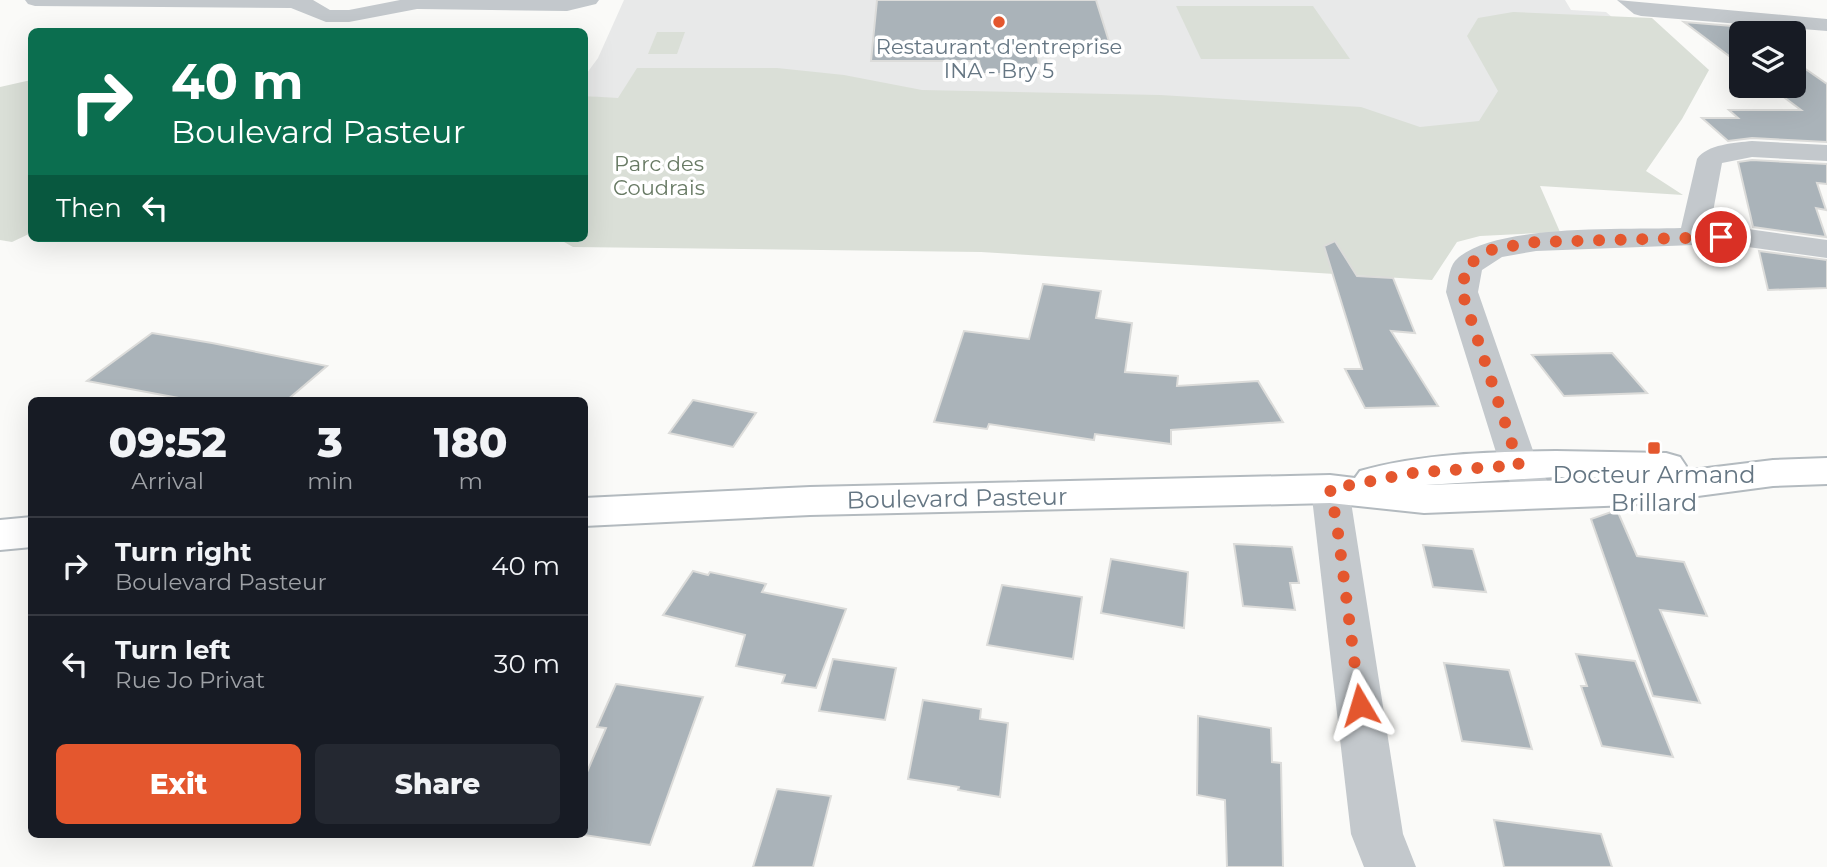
<!DOCTYPE html>
<style>
:root{--surface:#171b24;--page:#242831;--text:#f1f3f6;--muted:#9ea1a6;--line:#363941;--accent:#e4572e}
body{margin:0;font-family:Montserrat,sans-serif;background:var(--page);color:var(--text);height:100vh;display:flex;flex-direction:column;font-size:26px;white-space:nowrap}
*{box-sizing:border-box;margin:0}
p{font-size:23px;color:var(--muted)}
.icon{flex:none;width:38px;height:38px;fill:none;stroke:currentColor;stroke-width:2;stroke-linecap:round;stroke-linejoin:round}
.map{position:relative;flex:1;overflow:hidden}
.sheet{position:absolute;left:28px;top:397px;width:560px;height:441px;display:flex;flex-direction:column;background:var(--surface);border-radius:10px;box-shadow:0 7px 28px #0002}
.sheet>*{flex:none}
.banner{position:absolute;left:28px;top:28px;width:560px;height:214px;border-radius:10px;box-shadow:0 7px 28px #0002;background:#0b6e4f;color:#fff;overflow:hidden}
.buttons{position:absolute;left:1729px;top:21px;display:grid;gap:14px}
.buttons a{display:grid;place-items:center;width:77px;height:77px;border-radius:10px;background:var(--surface);box-shadow:0 7px 28px #0002;font-size:35px}
.pin{position:absolute;display:grid;place-items:center;width:60px;height:60px;color:#fff;margin:-30px;border:4px solid #fff;border-radius:50%;box-shadow:0 2px 7px #0007}
.me{position:absolute;width:77px;margin:-38px;rotate:353deg;stroke-linejoin:round;filter:drop-shadow(0 0 5px #0008)}
.turn{display:flex;align-items:center;gap:24px;height:147px;padding:0 28px;font-size:32px}
.turn .icon{width:91px;height:91px;stroke-width:2.5}
.turn b{display:block;font-size:49px;line-height:60px}
.then{display:flex;align-items:center;height:66px;padding:0 28px;background:#0003;gap:14px;font-size:26px}
.eta{display:flex;justify-content:space-evenly;align-items:center;height:119px;text-align:center}
.eta b{font-size:42px;font-weight:800;line-height:49px}
.cta{display:flex;gap:14px;margin-top:auto;padding:14px 28px}
.cta a{flex:1;height:80px;border-radius:10px;background:var(--accent);color:#fff;font-size:28px;font-weight:800;line-height:80px;text-align:center}
.cta a+a{background:var(--page);color:var(--text)}
ul{padding:0;list-style:none}
li{display:flex;align-items:center;gap:21px;height:98px;padding:0 28px;border-top:2px solid var(--line)}
li div{flex:1}
li b{display:block;font-size:26px}
li em{font-style:normal}
.map>svg:first-child{display:block}
</style>
<div class="map">
<svg width="1827" height="867" viewBox="0 0 1827 867">
<rect width="100%" height="100%" fill="#fafaf8"/>
<path fill="#e8e9e9" d="M624,0H1565L1571,10L1606,12L1613,18V139L1151,150L585,96L584,77L598,58Z"/>
<g fill="#dadfd7">
<path d="M1176,6H1313L1350,59H1201Z"/>
<path d="M1513,12L1652,18L1709,70L1682,119L1646,171L1683,195L1540,186L1560,232L1480,236L1457,242L1432,280L981,252L573,247L557,238H584L585,96L618,98L637,68H777L844,75L922,90L1160,95L1361,107L1420,127L1479,121L1498,91L1467,36L1478,18Z"/>
<path d="M657,32H685L677,54H648Z"/>
<path d="M31,80V233L12,242L0,240V87Z"/>
</g>
<g fill="#aab3b9" stroke="#dcdcda" stroke-width="2">
<path d="M877,0H1096L1112,51L1037,50L1040,74H981L979,61H871Z"/>
<path d="M1684,22L1745,27L1754,33H1741V65Z"/>
<path d="M1794,61L1827,84V142L1752,138L1728,141L1702,118H1738L1729,110H1801L1769,86H1794Z"/>
<path d="M1752,160L1827,164V184L1817,183L1826,210L1816,208L1826,237L1753,227L1738,162Z"/>
<path d="M1335,241L1357,276L1393,278L1415,333L1391,331L1438,406L1365,408L1345,369H1362L1324,246Z"/>
<path d="M1759,251L1827,260V288L1768,290Z"/>
<path d="M1043,284L1101,291L1096,318L1132,323L1125,372L1178,376L1177,386L1258,381L1283,422L1171,430V444L1095,434L1094,440L989,424L987,429L934,422L964,331L1029,339Z"/>
<path d="M152,333L212,343L327,366L286,401H195L87,381Z"/>
<path d="M1612,353L1647,393L1564,396L1532,355Z"/>
<path d="M693,400L756,413L733,447L669,433Z"/>
<path d="M1617,510L1637,556L1684,562L1707,616L1660,610L1700,703L1653,696L1591,519Z"/>
<path d="M1234,544L1292,547L1299,583H1290L1295,610L1243,606Z"/>
<path d="M1423,545L1473,549L1486,592L1433,587Z"/>
<path d="M1111,559L1188,572L1184,628L1101,613Z"/>
<path d="M693,571L708,575L710,572L766,584L762,592L846,609L816,688L782,683L785,675L736,666L745,635L663,615Z"/>
<path d="M1002,585L1082,597L1073,659L987,645Z"/>
<path d="M1576,654L1635,661L1673,757L1602,746L1581,686H1587Z"/>
<path d="M833,659L896,668L885,720L819,711Z"/>
<path d="M1444,663L1509,670L1532,749L1462,741Z"/>
<path d="M616,684L703,697L650,845L584,835V779L606,728L597,727Z"/>
<path d="M923,700L981,709L980,719L1008,723L1000,797L958,790L959,787L908,779Z"/>
<path d="M1198,716L1271,728L1272,762L1281,763L1283,867H1227L1225,800L1197,795Z"/>
<path d="M777,789L831,796L813,867H753Z"/>
<path d="M1494,820L1601,834L1612,867H1504Z"/>
</g>
<g fill="none" stroke-linecap="round" stroke-linejoin="round">
<g stroke="#b3babf" stroke-width="4">
<g id="secondary">
<path d="M1556,451L1666,453L1680,457L1686,466L1683,471L1773,460L1827,458V484L1773,486L1630,505L1424,513L1330,503L810,515L584,526V498L810,487L1330,475L1355,478L1360,471C1423,453 1491,452 1556,451ZM1556,477L1627,478L1426,485Z"/>
<path d="M32,517V547L0,550V520Z"/>
</g>
</g>
<g fill="#c3c8cc" fill-rule="evenodd">
<path d="M25,0H313L330,10H349L400,0H599L596,4L567,11L417,9L349,22H326L291,8L35,6L28,4Z"/>
<path d="M1617,0L1827,19V31L1641,16L1634,14Z"/>
<path d="M1752,141L1827,145V161L1752,157L1722,163L1710,228L1748,229L1827,240V258L1748,247L1694,245L1536,251L1502,257L1482,270L1478,292L1538,465L1555,494L1550,503L1536,507L1522,503L1500,465L1446,292C1448,283 1449,268 1455,261C1489,223 1629,230 1681,228L1697,159C1707,144 1735,143 1752,141Z"/>
<path d="M1330,476L1344,480L1349,489L1403,834L1416,867H1364L1351,834L1311,489L1316,480Z"/>
</g>
<use href="#secondary" fill="#fff" fill-rule="evenodd"/>
</g>
<g fill="none" stroke-linecap="round" stroke-linejoin="round">
<path stroke="#e4572e" stroke-width="12" stroke-dasharray="0 21.6" d="M1360,705L1337,525L1330,489L1412,473L1519,465L1462,292L1466,266L1493,249L1536,242L1721,237"/>
</g>
<g fill="#e4572e" stroke="#fff" stroke-width="2.5">
<circle cx="999" cy="22" r="7"/>
<rect x="1647" y="441" width="14" height="14" rx="3.5"/>
</g>
<g text-anchor="middle" dominant-baseline="central" stroke-width="7" stroke-linejoin="round" paint-order="stroke">
<g font-size="21" fill="#657683" stroke="#fff">
<text x="999" y="46">Restaurant d'entreprise<tspan x="999" dy="24">INA - Bry 5</tspan></text>
</g>
<g font-size="21" fill="#687a64" stroke="#fff">
<text x="659" y="163">Parc des<tspan x="659" dy="24">Coudrais</tspan></text>
</g>
<g font-size="24" fill="#657683" stroke="#fff">
<text x="1654" y="474">Docteur Armand<tspan x="1654" dy="28">Brillard</tspan></text>
</g>
<g font-size="24" fill="#657683" stroke="#fff">
<text transform="translate(957 498) rotate(-1)">Boulevard Pasteur</text>
</g>
</g>
</svg>
<div class="buttons">
<a><svg class="icon" aria-label="layers" viewBox="0 0 24 24"><path d="M12 4l9 5-9 5-9-5zM3 14l9 5 9-5"/></svg></a>
</div>
<div class="pin" style="left:1721px;top:237px;background:#d93025"><svg class="icon" aria-label="arrive" viewBox="0 0 24 24"><path d="M6 21V4h12l-3 4 3 4H6"/></svg></div>
<svg class="me" style="left:1360px;top:705px" viewBox="-20 -20 40 40"><path d="M0-17L14 15 0 8-14 15z" fill="#e4572e" stroke="#fff" stroke-width="4"/></svg>
<div class="banner">
<div class="turn"><svg class="icon" aria-label="right" viewBox="0 0 24 24"><path d="M7 20v-9h11M14 6l5 5-5 5"/></svg><div><b>40 m</b>Boulevard Pasteur</div></div>
<div class="then">Then<svg class="icon" aria-label="left" viewBox="0 0 24 24"><path d="M17 20v-9H6M10 6l-5 5 5 5"/></svg></div>
</div>
<section class="sheet">
<div class="eta">
<div><b>09:52</b><p>Arrival</p></div>
<div><b>3</b><p>min</p></div>
<div><b>180</b><p>m</p></div>
</div>
<ul>
<li><svg class="icon" aria-label="right" viewBox="0 0 24 24"><path d="M7 20v-9h11M14 6l5 5-5 5"/></svg><div><b>Turn right</b><p>Boulevard Pasteur</p></div><em>40 m</em></li>
<li><svg class="icon" aria-label="left" viewBox="0 0 24 24"><path d="M17 20v-9H6M10 6l-5 5 5 5"/></svg><div><b>Turn left</b><p>Rue Jo Privat</p></div><em>30 m</em></li>
</ul>
<div class="cta"><a>Exit</a><a>Share</a></div>
</section>
</div>
